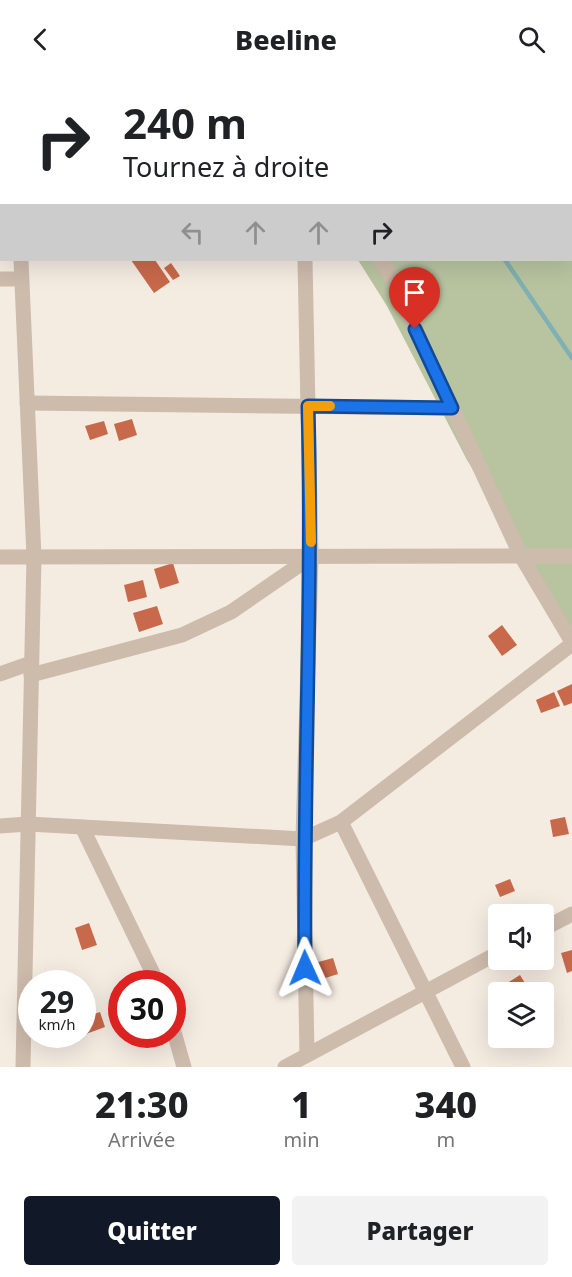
<!DOCTYPE html>
<html lang="fr">
<meta charset="utf-8">
<style>
:root{--surface:#fff;--page:#f2f2f2;--text:#202124;--muted:#757577;--accent:#111827}
body{margin:0;font-family:"Noto Sans",sans-serif;background:var(--page);color:var(--text);height:100vh;display:flex;flex-direction:column;font-size:22px;white-space:nowrap}
*{box-sizing:border-box;margin:0}
p{font-size:20px;color:var(--muted)}
.icon{flex:none;width:33px;height:33px;fill:none;stroke:currentColor;stroke-width:2;stroke-linecap:round;stroke-linejoin:round}
.map{position:relative;height:989px;overflow:hidden}
.side{display:flex;flex-direction:column;background:var(--surface);flex:1}
.side>*{flex:none}
.top-card{position:absolute;left:0px;top:0px;width:573px;height:183px;box-shadow:0 6px 24px #0002;background:#fff;color:var(--text);overflow:hidden}
.fabs{position:absolute;left:488px;top:826px;display:grid;gap:12px}
.fabs a{display:grid;place-items:center;width:66px;height:66px;border-radius:6px;background:var(--surface);box-shadow:0 6px 24px #0002;font-size:30px}
.speed{position:absolute;left:18px;top:892px;display:flex;gap:12px;font-size:30px;font-weight:700;text-align:center}
.speed>*{display:grid;place-content:center;width:78px;height:78px;border-radius:50%;background:var(--surface);box-shadow:0 6px 24px #0002;line-height:1}
.speed small{font-size:15px;font-weight:400}
.speed .limit{border:9px solid #d22;background:#fff;color:#111}
.pin{position:absolute;display:grid;place-items:center;width:51px;height:51px;color:#fff;margin:-62px -26px;border-radius:50% 50% 50% 0;rotate:-45deg;box-shadow:0 0 6px #0007}
.pin .icon{rotate:45deg}
.me{position:absolute;width:66px;margin:-33px;rotate:359deg;stroke-linejoin:round;filter:drop-shadow(0 0 4px #0008)}
.turn{display:flex;align-items:center;gap:21px;height:126px;padding:0 24px;font-size:27px}
.turn .icon{width:78px;height:78px;stroke-width:2.5}
.turn b{display:block;font-size:42px;line-height:51px}
.lanes{display:flex;align-items:center;height:57px;padding:0 24px;background:#0003;justify-content:center;gap:30px;direction:ltr}
.lanes .off{opacity:.35}
.eta{display:flex;justify-content:space-evenly;align-items:center;height:102px;text-align:center}
.eta b{font-size:36px;font-weight:800;line-height:42px}
.cta{display:flex;gap:12px;margin-top:auto;padding:12px 24px}
.cta a{flex:1;height:69px;border-radius:6px;background:var(--accent);color:#fff;font-size:24px;font-weight:800;line-height:69px;text-align:center}
.cta a+a{background:var(--page);color:var(--text)}
header{display:flex;justify-content:space-between;align-items:center;height:78px;padding:0 24px;background:var(--surface);font-size:27px;font-weight:800}
.map>svg:first-child{display:block}
</style>
<header><svg class="icon" aria-label="back" viewBox="0 0 24 24"><path d="M15 5l-7 7 7 7"/></svg>Beeline<svg class="icon" aria-label="search" viewBox="0 0 24 24"><circle cx="10" cy="10" r="6"/><path d="M15 15l6 6"/></svg></header>
<div class="map">
<svg width="572" height="989" viewBox="0 0 572 989">
<rect width="100%" height="100%" fill="#f4ebe1"/>
<path fill="#b8c4a0" d="M227,0H572V552L467,382L387,228L358,182H572V2Z"/>
<g fill="none" stroke-linecap="round" stroke-linejoin="round">
<g stroke="#7fb0b2" stroke-width="4.5">
<path d="M373,0L374,2"/>
<path d="M505,182L572,280"/>
</g>
</g>
<g fill="#c8694b">
<path d="M131,182H155L170,204L154,215Z"/>
<path d="M171,185L180,198L173,202L164,190Z"/>
<path d="M132,341L137,357L119,363L114,346Z"/>
<path d="M104,343L108,356L90,362L85,348Z"/>
<path d="M173,485L179,505L160,511L154,491Z"/>
<path d="M143,502L147,519L128,524L124,507Z"/>
<path d="M157,528L163,546L139,554L133,535Z"/>
<path d="M502,547L517,567L502,578L488,558Z"/>
<path d="M572,606V625L564,628L557,613Z"/>
<path d="M554,614L560,628L541,635L536,622Z"/>
<path d="M565,739L569,756L553,759L550,742Z"/>
<path d="M510,801L515,813L500,819L495,807Z"/>
<path d="M89,845L97,867L82,872L75,850Z"/>
<path d="M572,872V893L567,895L561,875Z"/>
<path d="M333,880L338,896L316,903L311,886Z"/>
<path d="M520,897L531,915H509L504,907Z"/>
<path d="M100,934L105,949L86,956L82,940Z"/>
</g>
<g fill="none" stroke-linecap="round" stroke-linejoin="round">
<g stroke="#cdbbac" stroke-width="15">
<path d="M21,0V2"/>
<path d="M21,182L34,479L23,989"/>
<path d="M305,182L311,479L303,761L307,977"/>
<path d="M379,182L388,192L521,478L572,564"/>
<path d="M0,201H21"/>
<path d="M27,325L452,330"/>
<path d="M0,479L572,478"/>
<path d="M0,596L31,585"/>
<path d="M31,597L182,557L231,534L311,479"/>
<path d="M341,744L463,989"/>
<path d="M0,748L28,746L303,761L341,744L572,566"/>
<path d="M82,749L158,906"/>
<path d="M543,851L572,836"/>
<path d="M172,947L184,989"/>
<path d="M285,989L498,875"/>
</g>
</g>
<g fill="none" stroke-linecap="round" stroke-linejoin="round">
<g stroke="#114b97" stroke-width="15">
<path id="route" d="M305,890C303,703 313,516 308,328L452,330L415,251"/>
</g>
<use href="#route" stroke="#1a73e8" stroke-width="10"/>
<path stroke="#f59e0b" stroke-width="10" d="M311,464L308,328H330"/>
</g>
</svg>
<div class="fabs">
<a><svg class="icon" aria-label="sound" viewBox="0 0 24 24"><path d="M4 9h4l5-4v14l-5-4H4zM17 9q2 3 0 6"/></svg></a>
<a><svg class="icon" aria-label="layers" viewBox="0 0 24 24"><path d="M12 4l9 5-9 5-9-5zM3 14l9 5 9-5"/></svg></a>
</div>
<div class="speed"><div>29<small>km/h</small></div><div class="limit">30</div></div>
<div class="pin" style="left:415px;top:251px;background:#d93025"><svg class="icon" aria-label="arrive" viewBox="0 0 24 24"><path d="M6 21V4h12l-3 4 3 4H6"/></svg></div>
<svg class="me" style="left:305px;top:890px" viewBox="-20 -20 40 40"><path d="M0-17L14 15 0 8-14 15z" fill="#1a73e8" stroke="#fff" stroke-width="4"/></svg>
<div class="top-card">
<div class="turn"><svg class="icon" aria-label="right" viewBox="0 0 24 24"><path d="M7 20v-9h11M14 6l5 5-5 5"/></svg><div><b>240 m</b>Tournez à droite</div></div>
<div class="lanes"><svg class="icon off" aria-label="left" viewBox="0 0 24 24"><path d="M17 20v-9H6M10 6l-5 5 5 5"/></svg><svg class="icon off" aria-label="ahead" viewBox="0 0 24 24"><path d="M12 20V5M6 11l6-6 6 6"/></svg><svg class="icon off" aria-label="ahead" viewBox="0 0 24 24"><path d="M12 20V5M6 11l6-6 6 6"/></svg><svg class="icon" aria-label="right" viewBox="0 0 24 24"><path d="M7 20v-9h11M14 6l5 5-5 5"/></svg></div>
</div>
</div>
<section class="side">
<div class="eta">
<div><b>21:30</b><p>Arrivée</p></div>
<div><b>1</b><p>min</p></div>
<div><b>340</b><p>m</p></div>
</div>
<div class="cta"><a>Quitter</a><a>Partager</a></div>
</section>
